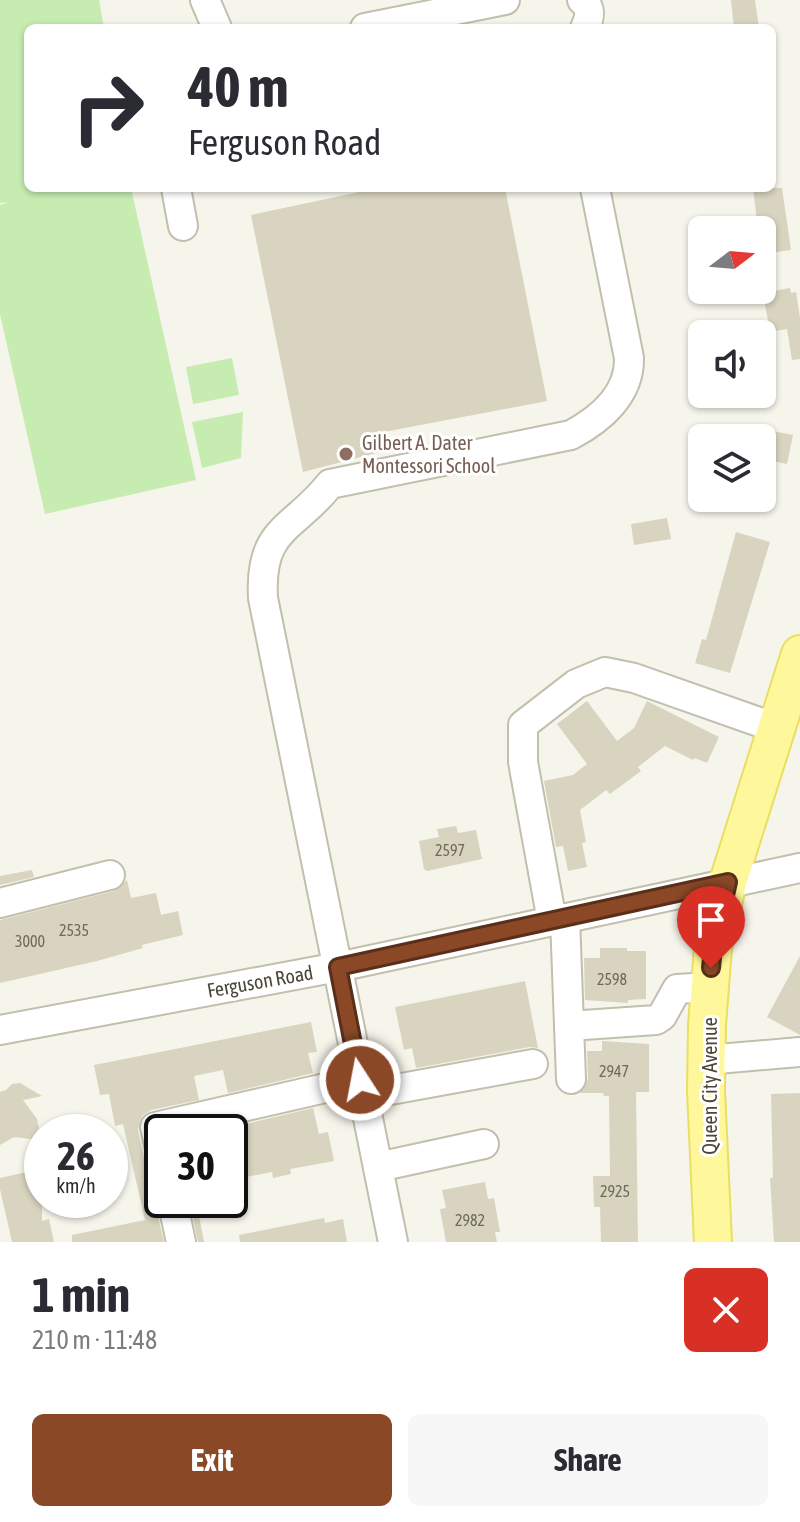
<!DOCTYPE html>
<meta charset="utf-8">
<style>
:root{--surface:#fff;--page:#f7f7f7;--text:#2b2b33;--muted:#7c7c81;--accent:#8a4827}
body{margin:0;font-family:"Asap Condensed",sans-serif;background:var(--page);color:var(--text);height:100vh;display:flex;flex-direction:column;font-size:30px;white-space:nowrap}
*{box-sizing:border-box;margin:0}
p{font-size:26px;color:var(--muted)}
.icon{flex:none;width:44px;height:44px;fill:none;stroke:currentColor;stroke-width:2;stroke-linecap:round;stroke-linejoin:round}
.map{position:relative;height:1242px;overflow:hidden}
.drawer{display:flex;flex-direction:column;background:var(--surface);flex:1}
.drawer>*{flex:none}
.banner{position:absolute;left:24px;top:24px;width:752px;height:168px;border-radius:12px;box-shadow:0 2px 6px #0004;background:#fff;color:var(--text);overflow:hidden}
.needle{width:52px;rotate:74deg}
.fabs{position:absolute;left:688px;top:216px;display:grid;gap:16px}
.fabs a{display:grid;place-items:center;width:88px;height:88px;border-radius:12px;background:var(--surface);box-shadow:0 2px 6px #0004;font-size:40px}
.speed{position:absolute;left:24px;top:1114px;display:flex;gap:16px;font-size:40px;font-weight:700;text-align:center}
.speed>*{display:grid;place-content:center;width:104px;height:104px;border-radius:50%;background:var(--surface);box-shadow:0 2px 6px #0004;line-height:1}
.speed small{font-size:20px;font-weight:400}
.speed .limit{border:4px solid #111;border-radius:12px;background:#fff;color:#111}
.pin{position:absolute;display:grid;place-items:center;width:68px;height:68px;color:#fff;margin:-82px -34px;border-radius:50% 50% 50% 0;rotate:-45deg;box-shadow:0 0 8px #0007}
.pin .icon{rotate:45deg}
.me{position:absolute;width:88px;margin:-44px;rotate:349deg;stroke-linejoin:round;filter:drop-shadow(0 0 6px #0008)}
.turn{display:flex;align-items:center;gap:28px;height:168px;padding:0 32px;font-size:36px}
.turn .icon{width:104px;height:104px;stroke-width:2.5}
.turn b{display:block;font-size:56px;line-height:68px}
.round{display:grid;place-items:center;flex:none;width:84px;height:84px;border-radius:12px;background:var(--page)}
.head{display:flex;align-items:center;justify-content:space-between;height:136px;padding:0 32px}
h1{font-size:48px;font-weight:700;line-height:60px}
.cta{display:flex;gap:16px;margin-top:auto;padding:16px 32px}
.cta a{flex:1;height:92px;border-radius:12px;background:var(--accent);color:#fff;font-size:32px;font-weight:700;line-height:92px;text-align:center}
.cta a+a{background:var(--page);color:var(--text)}
.map>svg:first-child{display:block}
</style>
<div class="map">
<svg width="800" height="1242" viewBox="0 0 800 1242">
<rect width="100%" height="100%" fill="#f6f5eb"/>
<g fill="#c6ecb2">
<path d="M0,0H99L104,28H28V188H131L196,480L45,514L0,314V205L9,202L0,203Z"/>
<path d="M232,358L239,395L193,404L186,367Z"/>
<path d="M243,412L241,458L202,468L192,422Z"/>
</g>
<g fill="#d8d4bf">
<path d="M731,0H755L759,28H734Z"/>
<path d="M363,188H505L547,401L384,432L388,450L303,472L251,215L364,191Z"/>
<path d="M753,188H782L791,250L762,254V230H758Z"/>
<path d="M790,288L791,293L796,292L800,318V359L792,360L787,329L770,332L763,293Z"/>
<path d="M762,429L793,435L787,464L762,459Z"/>
<path d="M667,518L671,539L634,545L631,524Z"/>
<path d="M736,532L770,542L730,673L695,663L702,639L706,640Z"/>
<path d="M587,701L617,741L634,728L647,701L719,737L707,763L695,758L693,760L665,746L638,767L641,771L610,794L606,790L580,810L586,842L582,843L587,867L568,871L563,846L556,847L544,781L573,775L587,764L557,724Z"/>
<path d="M456,826L458,833L476,830L482,859L427,871L424,869L419,841L439,837L437,829Z"/>
<path d="M32,870L34,877L0,885V876Z"/>
<path d="M127,880L131,898L156,893L161,915L178,911L183,935L142,945L143,948L97,961L0,983V920L114,891Z"/>
<path d="M600,948H627V951H646V999L628,1000V1003L585,1000L584,958H600Z"/>
<path d="M800,956V1035L767,1017Z"/>
<path d="M525,981L538,1048L530,1047L416,1068L412,1048L404,1050L395,1007Z"/>
<path d="M311,1022L317,1052L308,1053L313,1073L228,1093L223,1070L194,1076L199,1100L151,1110L143,1115L139,1123L138,1131L145,1162L152,1171L157,1193L155,1204L164,1242H72V1235L145,1220L123,1124L115,1126L109,1094L100,1095L94,1065Z"/>
<path d="M602,1041L649,1044V1092H636L638,1242H601L600,1207H594L593,1176H610L609,1096H604L603,1093H580L588,1079L587,1051H602Z"/>
<path d="M20,1083L42,1096L23,1100L37,1119L39,1128L31,1139L14,1137L0,1145V1092L6,1090L12,1084Z"/>
<path d="M800,1093V1242H774L770,1178H773L771,1094Z"/>
<path d="M313,1108L319,1134L328,1132L334,1161L290,1169L291,1174L273,1178L272,1172L230,1180V1151H233L229,1128Z"/>
<path d="M31,1171L32,1179L42,1177V1221L49,1219L54,1242H12L0,1189V1178Z"/>
<path d="M485,1182L488,1199L494,1198L500,1232H495L497,1242H446L440,1209L446,1208L442,1190Z"/>
<path d="M189,1200H196L204,1242H198Z"/>
<path d="M324,1218L325,1223L343,1219L347,1242H240L239,1235Z"/>
</g>
<g fill="none" stroke-linecap="round" stroke-linejoin="round">
<g stroke="#c2bfad" stroke-width="32">
<g id="minor">
<path d="M205,0L217,28"/>
<path d="M582,0C592,8 590,17 585,28"/>
<path d="M365,28L505,0"/>
<path d="M176,188L183,226"/>
<path d="M0,903L110,875"/>
<path d="M565,918L571,1079"/>
<path d="M552,921L523,762V725L576,684L605,672L634,678L776,728"/>
<path d="M569,1026L656,1020L662,1016L677,989L710,987"/>
<path d="M0,1030L338,967L800,868"/>
<path d="M706,1060L800,1052"/>
<path d="M363,1095L533,1064"/>
<path d="M162,1158L155,1127L360,1080"/>
<path d="M378,1167L484,1144"/>
<path d="M172,1200L181,1242"/>
<path d="M393,1242L263,598C259,527 294,530 330,484L571,435C601,419 630,394 629,358L595,188"/>
</g>
</g>
<g stroke="#eade64" stroke-width="40">
<path id="major" d="M713,1242L706,1091L707,1025L713,948L728,882L800,654"/>
</g>
<use href="#minor" stroke="#fff" stroke-width="28"/>
<use href="#major" stroke="#fff79b" stroke-width="36"/>
</g>
<g fill="none" stroke-linecap="round" stroke-linejoin="round">
<g stroke="#5a2f19" stroke-width="20">
<path id="route" d="M360,1080L338,967L728,882L713,948L711,968"/>
</g>
<use href="#route" stroke="#8a4827" stroke-width="14"/>
</g>
<circle fill="#8d6e63" stroke="#fff" stroke-width="3" cx="346" cy="454" r="8"/>
<g text-anchor="middle" dominant-baseline="central" stroke-width="6" stroke-linejoin="round" paint-order="stroke">
<g font-size="16" fill="#6e6b5a">
<text x="450" y="850">2597</text>
<text x="74" y="930">2535</text>
<text x="30" y="941">3000</text>
<text x="612" y="979">2598</text>
<text x="614" y="1071">2947</text>
<text x="615" y="1191">2925</text>
<text x="470" y="1220">2982</text>
</g>
<g font-size="20" fill="#785e54" stroke="#fff" text-anchor="start">
<text x="362" y="442">Gilbert A. Dater<tspan x="362" dy="23">Montessori School</tspan></text>
</g>
<g font-size="20" fill="#4b4838" stroke="#fff">
<text transform="translate(260 981) rotate(-10)">Ferguson Road</text>
<text transform="translate(709 1086) rotate(-90)">Queen City Avenue</text>
</g>
</g>
</svg>
<div class="fabs">
<a><svg class="needle" viewBox="-14 -14 28 28"><path d="M0-13l5 13h-10z" fill="#e53935"/><path d="M0 13l5-13h-10z" fill="#7c7c81"/></svg></a>
<a><svg class="icon" aria-label="sound" viewBox="0 0 24 24"><path d="M4 9h4l5-4v14l-5-4H4zM17 9q2 3 0 6"/></svg></a>
<a><svg class="icon" aria-label="layers" viewBox="0 0 24 24"><path d="M12 4l9 5-9 5-9-5zM3 14l9 5 9-5"/></svg></a>
</div>
<div class="speed"><div>26<small>km/h</small></div><div class="limit">30</div></div>
<div class="pin" style="left:711px;top:968px;background:#d93025"><svg class="icon" aria-label="arrive" viewBox="0 0 24 24"><path d="M6 21V4h12l-3 4 3 4H6"/></svg></div>
<svg class="me" style="left:360px;top:1080px" viewBox="-20 -20 40 40"><circle r="17" fill="#8a4827" stroke="#fff" stroke-width="3"/><path d="M0-11L8 9 0 5-8 9z" fill="#fff"/></svg>
<div class="banner">
<div class="turn"><svg class="icon" aria-label="right" viewBox="0 0 24 24"><path d="M7 20v-9h11M14 6l5 5-5 5"/></svg><div><b>40 m</b>Ferguson Road</div></div>
</div>
</div>
<section class="drawer">
<div class="head"><div><h1>1 min</h1><p>210 m · 11:48</p></div><a class="round" style="background:#d93025;color:#fff"><svg class="icon" aria-label="close" viewBox="0 0 24 24"><path d="M6 6l12 12M18 6L6 18"/></svg></a></div>
<div class="cta"><a>Exit</a><a>Share</a></div>
</section>
